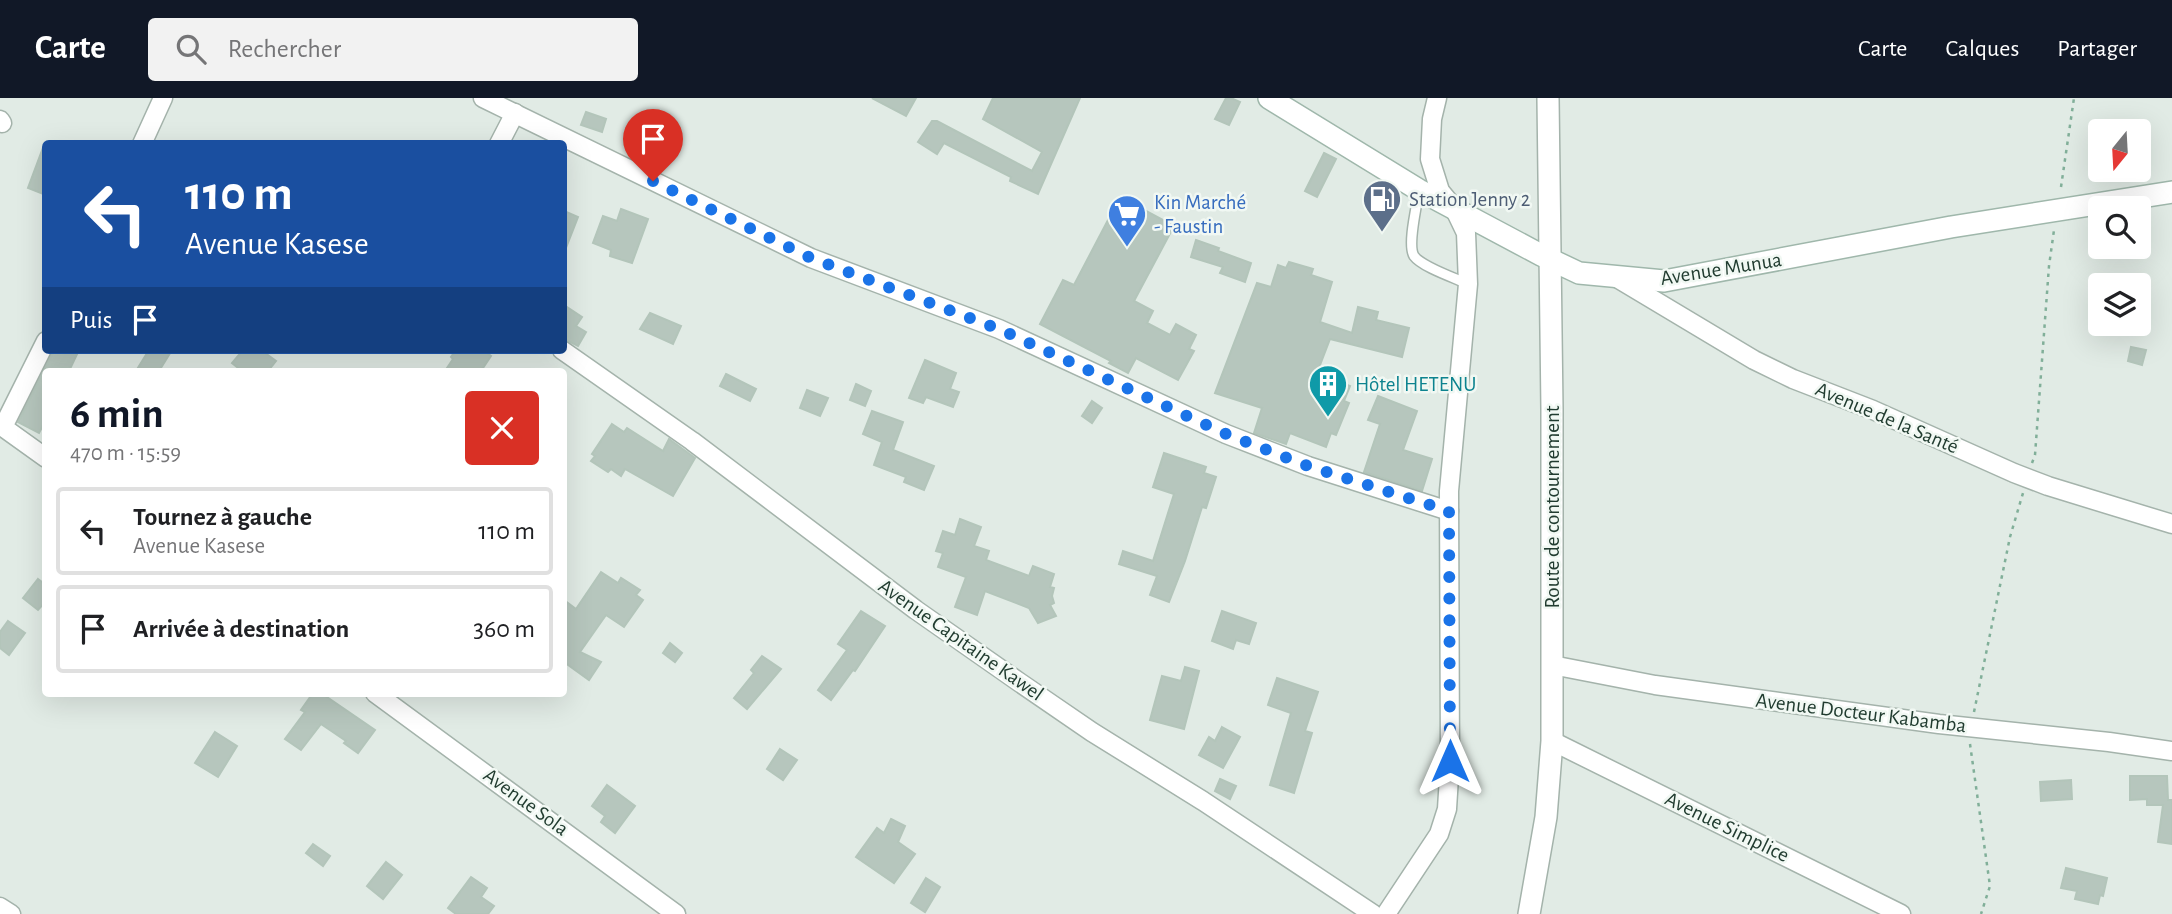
<!DOCTYPE html>
<html lang="fr">
<meta charset="utf-8">
<style>
:root{--surface:#fff;--page:#f2f2f2;--text:#202124;--muted:#757577;--line:#e0e0e0;--accent:#111827}
body{margin:0;font-family:"Alegreya Sans",sans-serif;background:var(--page);color:var(--text);height:100vh;display:flex;flex-direction:column;font-size:26px;white-space:nowrap}
*{box-sizing:border-box;margin:0}
p{font-size:23px;color:var(--muted)}
.icon{flex:none;width:38px;height:38px;fill:none;stroke:currentColor;stroke-width:2;stroke-linecap:round;stroke-linejoin:round}
.map{position:relative;flex:1;overflow:hidden}
.drawer{position:absolute;left:42px;top:270px;width:525px;height:329px;display:flex;flex-direction:column;background:var(--surface);border-radius:7px;box-shadow:0 7px 28px #0002}
.drawer>*{flex:none}
.top-card{position:absolute;left:42px;top:42px;width:525px;height:214px;border-radius:7px;box-shadow:0 7px 28px #0002;background:#1a4fa0;color:#fff;overflow:hidden}
.needle{width:46px;rotate:198deg}
.controls{position:absolute;left:2088px;top:21px;display:grid;gap:14px}
.controls a{display:grid;place-items:center;width:63px;height:63px;border-radius:7px;background:var(--surface);box-shadow:0 7px 28px #0002;font-size:35px}
.pin{position:absolute;display:grid;place-items:center;width:60px;height:60px;color:#fff;margin:-72px -30px;border-radius:50% 50% 50% 0;rotate:-45deg;box-shadow:0 0 7px #0007}
.pin .icon{rotate:45deg}
.me{position:absolute;width:77px;margin:-38px;rotate:0deg;stroke-linejoin:round;filter:drop-shadow(0 0 5px #0008)}
.turn{display:flex;align-items:center;gap:24px;height:147px;padding:0 28px;font-size:32px}
.turn .icon{width:91px;height:91px;stroke-width:2.5}
.turn b{display:block;font-size:49px;line-height:60px}
.then{display:flex;align-items:center;height:66px;padding:0 28px;background:#0003;gap:14px;font-size:26px}
.round{display:grid;place-items:center;flex:none;width:74px;height:74px;border-radius:7px;background:var(--page)}
.summary{display:flex;align-items:center;justify-content:space-between;height:119px;padding:0 28px}
h1{font-size:42px;font-weight:700;line-height:52px;color:var(--accent)}
ul{padding:0;list-style:none}
li{display:flex;align-items:center;gap:21px;height:88px;margin:0 14px 10px;padding:0 14px;border:4px solid var(--line);border-radius:7px}
li div{flex:1}
li b{display:block;font-size:26px}
li em{font-style:normal}
header{display:flex;align-items:center;gap:42px;box-sizing:border-box;height:98px;padding:0 35px;background:var(--accent);color:#fff}
header strong{font-size:33px}
nav{display:flex;gap:38px;margin-inline-start:auto;font-size:24px}
.search{width:490px;height:63px;background:var(--page);display:flex;align-items:center;gap:18px;box-sizing:border-box;padding:0 24px;border-radius:7px;color:var(--muted);font-size:26px}
.map>svg:first-child{display:block}
</style>
<header>
<strong>Carte</strong>
<div class="search"><svg class="icon" aria-label="search" viewBox="0 0 24 24"><circle cx="10" cy="10" r="6"/><path d="M15 15l6 6"/></svg>Rechercher</div>
<nav><a>Carte</a><a>Calques</a><a>Partager</a></nav>
</header>
<div class="map">
<svg width="2172" height="816" viewBox="0 0 2172 816">
<rect width="100%" height="100%" fill="#e1ebe5"/>
<g fill="#b6c6bd" stroke="#b3c5ba" stroke-width="2">
<path d="M872,0H916L906,18Z"/>
<path d="M993,0H1080L1038,96L1010,83L1011,79L944,45L937,56L918,44L932,23H937L1032,73L1042,54L983,21Z"/>
<path d="M1226,0H1231L1240,4L1229,27L1215,21Z"/>
<path d="M586,14L606,21L602,34L581,27Z"/>
<path d="M44,47H46V97L28,90Z"/>
<path d="M1324,55L1336,61L1317,99L1305,93Z"/>
<path d="M1120,99L1174,128L1134,203L1153,213L1147,225L1170,237L1176,226L1196,237L1189,251L1194,253L1178,282L1136,260L1128,275L1109,265L1111,263L1040,226L1063,182L1074,187Z"/>
<path d="M621,111L648,121L632,165L610,158L611,152L593,145L603,118L617,123Z"/>
<path d="M564,113L578,119L564,155Z"/>
<path d="M1196,142L1219,150L1218,153L1251,165L1245,184L1220,175L1223,169L1191,159Z"/>
<path d="M1289,164L1313,171L1311,177L1332,184L1320,224L1352,235L1358,209L1378,214L1376,222L1409,230L1402,259L1330,241L1317,275L1350,288L1344,303L1349,305L1336,337L1331,335L1326,349L1290,335L1286,346L1254,335L1262,310L1215,295L1257,185L1271,189L1278,167L1286,170Z"/>
<path d="M564,207L582,219L576,228L586,234L578,248L564,241Z"/>
<path d="M650,215L681,228L673,246L640,231Z"/>
<path d="M2131,249L2146,252L2142,267L2128,263Z"/>
<path d="M54,252H79L69,273H46V322L39,335L18,324Z"/>
<path d="M149,252H172L159,273H136Z"/>
<path d="M243,252H261L276,263L268,273H242L232,265Z"/>
<path d="M456,252H483L491,258L481,273H445L453,261L451,259Z"/>
<path d="M925,262L956,275L950,291L959,294L953,309L926,299L923,305L909,300Z"/>
<path d="M726,276L756,291L750,303L720,288Z"/>
<path d="M856,286L871,293L865,308L850,302Z"/>
<path d="M807,292L828,300L820,318L800,310Z"/>
<path d="M1378,298L1417,313L1403,352L1432,361L1422,393L1364,374L1380,326L1368,322Z"/>
<path d="M1092,303L1102,310L1092,325L1082,318Z"/>
<path d="M872,313L903,324L893,352L934,368L924,392L904,384L906,379L874,367L882,344L863,336Z"/>
<path d="M612,326L624,334L627,330L663,353L669,341L695,360L673,398L625,371L621,378L611,371L608,374L591,363L595,358L592,356Z"/>
<path d="M1164,355L1206,369L1204,375L1216,379L1206,410L1202,409L1185,463L1169,504L1150,497L1157,478L1119,466L1123,453L1153,463L1174,396L1153,389Z"/>
<path d="M960,421L981,429L974,448L989,453L986,462L1029,478L1033,468L1054,476L1050,489L1054,490L1052,498L1054,505L1050,507L1056,518L1038,525L1029,510L985,493L977,517L955,509L966,479L938,469L943,455L936,453L943,433L955,437Z"/>
<path d="M601,474L618,485L621,480L640,492L636,497L643,502L624,529L606,517L580,554L601,564L589,582L564,564V502L576,511Z"/>
<path d="M38,481L46,487V503L38,512L23,500Z"/>
<path d="M861,513L885,528L855,573L853,572L831,602L818,592L847,552L838,546Z"/>
<path d="M1222,513L1256,525L1249,546L1236,542L1233,551L1212,543Z"/>
<path d="M8,523L25,535L9,557L0,550V534Z"/>
<path d="M670,545L682,555L675,564L663,555Z"/>
<path d="M762,558L781,571L747,611L734,600L754,575L751,572Z"/>
<path d="M1185,569L1199,573L1184,631L1150,622L1162,578L1181,583Z"/>
<path d="M1277,580L1318,594L1305,633L1312,635L1294,695L1270,687L1291,615L1268,607Z"/>
<path d="M313,595H321L375,632L358,655L344,645L346,643L321,626L301,652L285,641L305,614L301,612Z"/>
<path d="M1222,629L1240,639L1223,670L1199,657L1209,639L1215,643Z"/>
<path d="M215,634L237,648L218,679L195,665Z"/>
<path d="M780,651L797,662L783,682L767,671Z"/>
<path d="M2130,678H2167L2168,702H2172V746L2158,744L2163,707H2147V701L2130,702Z"/>
<path d="M1220,681L1236,688L1230,701L1215,693Z"/>
<path d="M2071,682L2072,701L2041,703L2040,684Z"/>
<path d="M607,687L635,708L615,735L601,724L605,718L592,708Z"/>
<path d="M891,721L905,728L898,744L915,756L894,785L856,759L877,730L884,735Z"/>
<path d="M313,746L330,758L323,768L306,755Z"/>
<path d="M386,764L402,777L383,801L367,788Z"/>
<path d="M2066,770L2107,780L2103,798L2100,797L2098,806L2075,801L2077,793L2061,790Z"/>
<path d="M471,779L487,790L481,799L494,808L488,816H456L448,810Z"/>
<path d="M926,780L940,789L925,814L911,805Z"/>
</g>
<g fill="none" stroke-linecap="round" stroke-linejoin="round">
<g stroke="#a4b3ab" stroke-width="12">
<path id="service" d="M1419,93C1417,107 1407,147 1414,158C1422,169 1455,180 1468,186"/>
</g>
<g stroke="#a4b3ab" stroke-width="21">
<g id="minor">
<path d="M483,0L811,160L999,231L1226,336L1308,368L1449,413"/>
<path d="M0,22L2,25"/>
<path d="M142,46L163,0"/>
<path d="M499,46L515,15"/>
<path d="M1617,180L1754,262L1793,281L1873,312L2014,375L2048,388L2172,426"/>
<path d="M562,252L692,343L916,512L1019,584L1092,634L1203,703L1373,816"/>
<path d="M0,327L46,360"/>
<path d="M3,329L46,243"/>
<path d="M1552,567L1655,587L1939,626L2109,644L2172,653"/>
<path d="M375,595L676,816"/>
<path d="M1552,643L1901,816"/>
<path d="M0,809L11,816"/>
<path d="M1386,816L1439,736L1447,711L1450,663L1449,393L1468,186L1466,135L1454,110L1440,93L1430,61L1432,21L1437,0"/>
</g>
</g>
<g stroke="#a4b3ab" stroke-width="24">
<path id="tertiary" d="M1529,816L1546,719L1552,643V311L1548,0"/>
</g>
<g stroke="#9fb7ab" stroke-width="24">
<path id="secondary" d="M1269,0L1419,92L1541,157L1579,175L1664,183L1951,129L2172,94"/>
</g>
<g stroke="#81af99" stroke-width="2.5" stroke-dasharray="3.5 5" stroke-linecap="butt">
<path d="M2061,89L2074,0"/>
<path d="M2032,365L2035,357L2049,168L2054,132"/>
<path d="M1974,614L2010,439L2023,395"/>
<path d="M1970,646L1990,788L1981,816"/>
</g>
<use href="#service" stroke="#fff" stroke-width="9"/>
<use href="#minor" stroke="#fff" stroke-width="18"/>
<use href="#tertiary" stroke="#fff" stroke-width="21"/>
<use href="#secondary" stroke="#fff" stroke-width="21"/>
</g>
<g fill="none" stroke-linecap="round" stroke-linejoin="round">
<path stroke="#1a73e8" stroke-width="12" stroke-dasharray="0 21.6" d="M653,83L811,160L999,231L1226,336L1308,368L1449,413L1450,663"/>
</g>
<defs>
<g id="fuel-pin" transform="scale(2.0125)"><path d="M0 17L-7.5 6A9.5 9.5 0 1 1 7.5 6Z" fill="#5c6f8a" stroke="#f1f8f3"/><path d="M-5.5-6h7V0h2V4h1.3V-2.5L3-4.5l.8-.8L6-3V5H2.5V1h-1V6h-7ZM-4.2-4.7v3.2H.2V-4.7Z" fill="#fff"/></g>
<g id="supermarket-pin" transform="scale(2.0125)"><path d="M0 17L-7.5 6A9.5 9.5 0 1 1 7.5 6Z" fill="#3f7fe0" stroke="#f1f8f3"/><path d="M-6-5.5h2.5l.6 2H6L4.5 2H-2.5L-4.4-4H-6ZM-1.5 3.2a1.3 1.3 0 1 0 .1 0ZM3 3.2a1.3 1.3 0 1 0 .1 0Z" fill="#fff"/></g>
<g id="building-pin" transform="scale(2.0125)"><path d="M0 17L-7.5 6A9.5 9.5 0 1 1 7.5 6Z" fill="#0f9aa8" stroke="#f1f8f3"/><path d="M-4-6H4V6H1V3H-1V6H-4ZM-2.5-4.3h1.7v1.8h-1.7ZM.8-4.3h1.7v1.8H.8ZM-2.5-1h1.7V.8h-1.7ZM.8-1h1.7V.8H.8Z" fill="#fff"/></g>
</defs>
<g fill-rule="evenodd">
<use href="#fuel-pin" x="1382" y="101"/>
<use href="#supermarket-pin" x="1127" y="116"/>
<use href="#building-pin" x="1328" y="286"/>
</g>
<g text-anchor="middle" dominant-baseline="central" stroke-width="5" stroke-linejoin="round" paint-order="stroke">
<g font-size="21" fill="#4e5e75" stroke="#f1f8f3" text-anchor="start">
<text x="1409" y="101">Station Jenny 2</text>
</g>
<g font-size="21" fill="#366cbe" stroke="#f1f8f3" text-anchor="start">
<text x="1154" y="104">Kin Marché<tspan x="1154" dy="24">- Faustin</tspan></text>
</g>
<g font-size="21" fill="#213c30" stroke="#f1f8f3">
<text transform="translate(1721 171) rotate(-9)">Avenue Munua</text>
<text transform="translate(1887 320) rotate(23)">Avenue de la Santé</text>
<text transform="translate(1552 409) rotate(-90)">Route de contournement</text>
<text transform="translate(961 542) rotate(35)">Avenue Capitaine Kawel</text>
<text transform="translate(1861 615) rotate(7)">Avenue Docteur Kabamba</text>
<text transform="translate(526 704) rotate(36)">Avenue Sola</text>
<text transform="translate(1727 729) rotate(26)">Avenue Simplice</text>
</g>
<g font-size="21" fill="#0d838f" stroke="#f1f8f3" text-anchor="start">
<text x="1355" y="286">Hôtel HETENU</text>
</g>
</g>
</svg>
<div class="controls">
<a><svg class="needle" viewBox="-14 -14 28 28"><path d="M0-13l5 13h-10z" fill="#e53935"/><path d="M0 13l5-13h-10z" fill="#757577"/></svg></a>
<a><svg class="icon" aria-label="search" viewBox="0 0 24 24"><circle cx="10" cy="10" r="6"/><path d="M15 15l6 6"/></svg></a>
<a><svg class="icon" aria-label="layers" viewBox="0 0 24 24"><path d="M12 4l9 5-9 5-9-5zM3 14l9 5 9-5"/></svg></a>
</div>
<div class="pin" style="left:653px;top:83px;background:#d93025"><svg class="icon" aria-label="arrive" viewBox="0 0 24 24"><path d="M6 21V4h12l-3 4 3 4H6"/></svg></div>
<svg class="me" style="left:1450px;top:663px" viewBox="-20 -20 40 40"><path d="M0-17L14 15 0 8-14 15z" fill="#1a73e8" stroke="#fff" stroke-width="4"/></svg>
<div class="top-card">
<div class="turn"><svg class="icon" aria-label="left" viewBox="0 0 24 24"><path d="M17 20v-9H6M10 6l-5 5 5 5"/></svg><div><b>110 m</b>Avenue Kasese</div></div>
<div class="then">Puis<svg class="icon" aria-label="arrive" viewBox="0 0 24 24"><path d="M6 21V4h12l-3 4 3 4H6"/></svg></div>
</div>
<section class="drawer">
<div class="summary"><div><h1>6 min</h1><p>470 m · 15:59</p></div><a class="round" style="background:#d93025;color:#fff"><svg class="icon" aria-label="close" viewBox="0 0 24 24"><path d="M6 6l12 12M18 6L6 18"/></svg></a></div>
<ul>
<li><svg class="icon" aria-label="left" viewBox="0 0 24 24"><path d="M17 20v-9H6M10 6l-5 5 5 5"/></svg><div><b>Tournez à gauche</b><p>Avenue Kasese</p></div><em>110 m</em></li>
<li><svg class="icon" aria-label="arrive" viewBox="0 0 24 24"><path d="M6 21V4h12l-3 4 3 4H6"/></svg><div><b>Arrivée à destination</b></div><em>360 m</em></li>
</ul>
</section>
</div>
